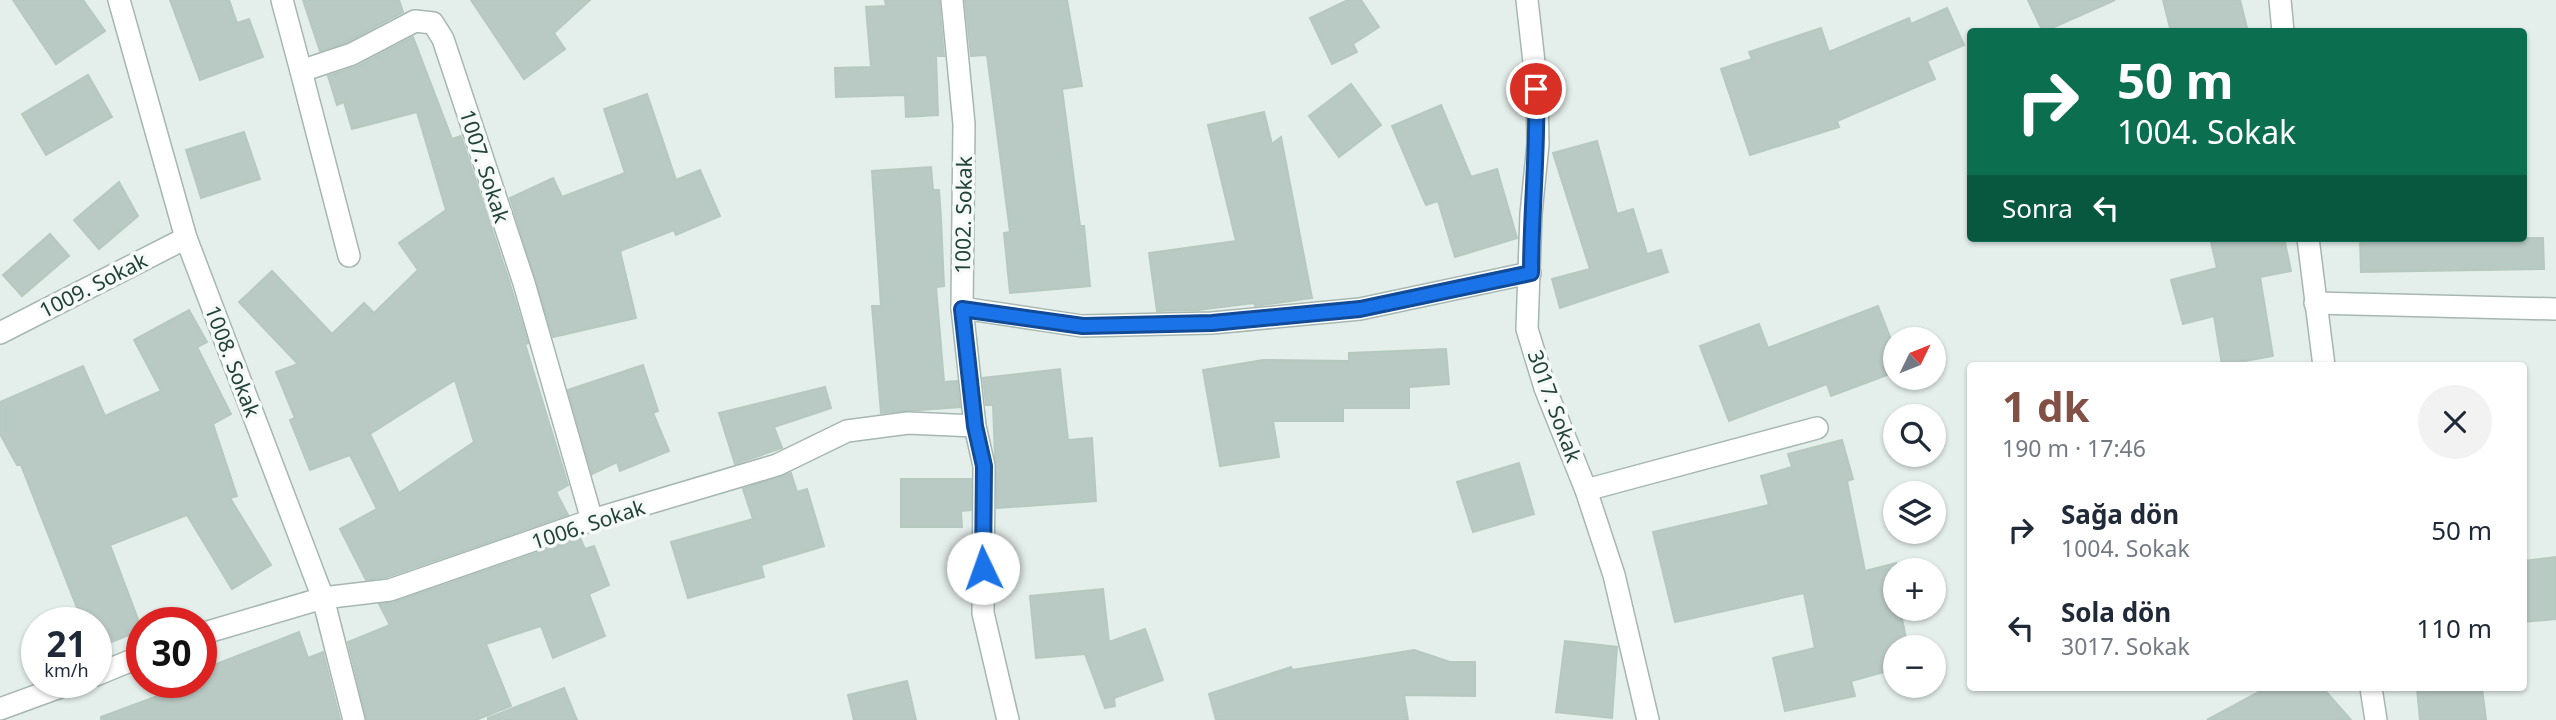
<!DOCTYPE html>
<html lang="tr">
<meta charset="utf-8">
<style>
:root{--surface:#fff;--page:#f2f2f3;--text:#1f2937;--muted:#747a83;--accent:#825044}
body{margin:0;font-family:"Noto Sans",sans-serif;background:var(--page);color:var(--text);height:100vh;display:flex;flex-direction:column;font-size:26px;white-space:nowrap}
*{box-sizing:border-box;margin:0}
p{font-size:23px;color:var(--muted)}
.icon{flex:none;width:38px;height:38px;fill:none;stroke:currentColor;stroke-width:2;stroke-linecap:round;stroke-linejoin:round}
.map{position:relative;flex:1;overflow:hidden}
.panel{position:absolute;left:1967px;top:362px;width:560px;height:329px;display:flex;flex-direction:column;background:var(--surface);border-radius:7px;box-shadow:0 2px 5px #0004}
.panel>*{flex:none}
.top-card{position:absolute;left:1967px;top:28px;width:560px;height:214px;border-radius:7px;box-shadow:0 2px 5px #0004;background:#0b6e4f;color:#fff;overflow:hidden}
.needle{width:46px;rotate:47deg}
.tools{position:absolute;left:1883px;top:327px;display:grid;gap:14px}
.tools a{display:grid;place-items:center;width:63px;height:63px;border-radius:50%;background:var(--surface);box-shadow:0 2px 5px #0004;font-size:35px}
.speed{position:absolute;left:21px;top:607px;display:flex;gap:14px;font-size:35px;font-weight:700;text-align:center}
.speed>*{display:grid;place-content:center;width:91px;height:91px;border-radius:50%;background:var(--surface);box-shadow:0 2px 5px #0004;line-height:1}
.speed small{font-size:18px;font-weight:400}
.speed .limit{border:10px solid #d22;background:#fff;color:#111}
.pin{position:absolute;display:grid;place-items:center;width:60px;height:60px;color:#fff;margin:-30px;border:4px solid #fff;border-radius:50%;box-shadow:0 2px 7px #0007}
.me{position:absolute;width:77px;margin:-38px;rotate:357deg;stroke-linejoin:round;filter:drop-shadow(0 0 5px #0008)}
.turn{display:flex;align-items:center;gap:24px;height:147px;padding:0 35px;font-size:32px}
.turn .icon{width:91px;height:91px;stroke-width:2.5}
.turn b{display:block;font-size:49px;line-height:60px}
.then{display:flex;align-items:center;height:66px;padding:0 35px;background:#0003;gap:14px;font-size:26px}
.round{display:grid;place-items:center;flex:none;width:74px;height:74px;border-radius:37px;background:var(--page)}
.headline{display:flex;align-items:center;justify-content:space-between;height:119px;padding:0 35px}
h1{font-size:42px;font-weight:700;line-height:52px;color:var(--accent)}
ul{padding:0;list-style:none}
li{display:flex;align-items:center;gap:21px;height:98px;padding:0 35px}
li div{flex:1}
li b{display:block;font-size:26px}
li em{font-style:normal}
.map>svg:first-child{display:block}
</style>
<div class="map">
<svg width="2556" height="720" viewBox="0 0 2556 720">
<rect width="100%" height="100%" fill="#e4eeea"/>
<g fill="#b9c9c3" stroke="#b6c9c1" stroke-width="2" fill-rule="evenodd">
<path d="M13,0H83L105,31L56,64Z"/>
<path d="M170,0H229L237,23L249,19L263,57L200,80Z"/>
<path d="M303,0H399L403,12L347,42L320,51Z"/>
<path d="M471,0H590L554,33L565,49L524,79Z"/>
<path d="M885,0H939L944,56H936L938,115L906,117L905,95L836,97L835,68L871,67L866,7L886,6Z"/>
<path d="M965,0H1067L1082,86L1062,89L1080,226H1084L1090,286L1010,293L1004,233L1010,232L987,55L971,56Z"/>
<path d="M1348,0H1361L1379,27L1353,44L1357,52L1332,64L1310,18Z"/>
<path d="M2028,0H2115L2043,32Z"/>
<path d="M2163,0H2240L2248,32H2171Z"/>
<path d="M1947,8L1964,45L1927,61L1935,79L1837,121L1839,127L1750,155L1721,69L1752,59L1749,52L1821,28L1829,52L1909,18L1911,24Z"/>
<path d="M413,37L452,139L461,136L511,287L528,343L525,344L568,485L556,492L568,515L387,577L366,580L340,529L377,509L350,455L310,470L290,420L295,418L276,372L298,364L239,302L272,271L332,334L364,303L374,313L418,270L399,243L446,210L417,112L352,129L344,102L337,105L328,76L358,66ZM455,380L474,442L399,493L370,434Z"/>
<path d="M88,75L112,117L46,155L22,114Z"/>
<path d="M1351,84L1381,125L1339,157L1309,116Z"/>
<path d="M647,94L676,180L700,170L720,216L676,235L674,230L620,251L636,318L553,337L510,198L553,178L562,197L625,173L604,109Z"/>
<path d="M1441,105L1471,177L1497,169L1517,238L1455,257L1438,201L1426,205L1392,126Z"/>
<path d="M1264,112L1272,144L1281,137L1312,298L1255,306L1254,303L1198,310L1157,311L1149,253L1236,241L1208,125Z"/>
<path d="M244,132L260,179L201,198L186,150Z"/>
<path d="M1597,141L1617,214L1633,209L1647,254L1661,250L1668,272L1560,308L1552,279L1590,269L1553,153Z"/>
<path d="M931,167L933,190H939L941,219L944,286L936,287L944,382L957,381L960,407L881,413L872,306H881L872,171Z"/>
<path d="M119,182L138,216L99,249L74,220Z"/>
<path d="M50,234L69,256L22,296L3,275Z"/>
<path d="M2210,238H2284L2291,271L2260,277L2273,356L2222,365L2214,316L2183,324L2171,280L2217,268Z"/>
<path d="M2360,238H2543L2544,269L2361,272Z"/>
<path d="M1878,306L1895,350V372L1831,396L1827,384L1729,421L1700,346L1759,324L1768,348Z"/>
<path d="M189,310L207,342L197,347L231,414L213,424L237,496L230,498L271,565L232,589L187,515L110,545L142,630L96,648V623H83L21,465H17L0,434V402L83,366L105,416L161,391L134,340Z"/>
<path d="M1446,349L1449,384L1409,387V408H1343V421H1273L1279,457L1220,466L1203,370L1263,360L1349,361V353Z"/>
<path d="M643,365L658,411L653,413L669,451L620,471L617,462L592,474L568,390Z"/>
<path d="M1060,369L1068,440L1092,438L1096,501L997,508L993,405H986L983,378Z"/>
<path d="M825,387L831,408L774,427L782,448L735,464L719,413Z"/>
<path d="M1842,440L1853,479L1847,481L1865,571L1896,563L1895,609H1900L1908,648H1895V669L1851,681L1855,696L1785,711L1773,658L1815,648L1804,593L1675,622L1653,532L1769,505L1761,476L1792,467L1788,454Z"/>
<path d="M1519,463L1534,514L1473,532L1457,482Z"/>
<path d="M791,473L797,492L807,489L824,546L761,565L764,577L688,598L671,542L753,519L743,489Z"/>
<path d="M901,479H971V510L961,511L962,527H901Z"/>
<path d="M580,538L585,549L594,546L609,585L589,594L605,636L553,658L541,626L486,644L511,706L476,720H367L348,642L390,625L379,604L394,602Z"/>
<path d="M2556,557V619L2524,622V561Z"/>
<path d="M1103,589L1109,642L1145,629L1163,680L1114,698L1115,706L1105,708L1085,654L1036,658L1030,596Z"/>
<path d="M299,632L308,658L323,652L340,720H101V717L174,690L171,682H201V670Z"/>
<path d="M1565,641L1617,647L1612,718L1556,712Z"/>
<path d="M1414,650L1450,662H1475V696L1404,695L1408,720H1216L1209,694L1291,667L1292,670Z"/>
<path d="M907,681L916,720H854L848,695Z"/>
<path d="M564,688L577,720H488V718Z"/>
<path d="M2266,688H2323L2351,720H2207Z"/>
<path d="M2417,688H2482L2486,720H2420Z"/>
</g>
<g fill="none" stroke-linecap="round" stroke-linejoin="round">
<g stroke="#a6b7b1" stroke-width="24">
<g id="minor">
<path d="M119,0L186,238L323,598L354,720"/>
<path d="M282,0L301,71L352,54L415,21L433,23L443,39L524,283L592,520"/>
<path d="M952,0L964,124L962,308L975,426L984,466L983,613L1008,720"/>
<path d="M1527,0L1537,89L1538,144L1531,214L1527,329L1545,388L1586,490L1614,575L1648,720"/>
<path d="M2280,0L2283,32"/>
<path d="M301,71L349,256"/>
<path d="M2308,238L2324,366"/>
<path d="M2315,303L2556,309"/>
<path d="M962,308L1082,326L1212,323L1360,309L1530,273"/>
<path d="M0,333L186,238"/>
<path d="M1586,490L1817,428"/>
<path d="M201,634L323,598L390,590L592,520L777,465L847,431L908,423L975,426"/>
<path d="M96,675L142,656"/>
<path d="M2371,688L2376,720"/>
<path d="M0,709L74,682"/>
</g>
</g>
<use href="#minor" stroke="#fff" stroke-width="21"/>
</g>
<g fill="none" stroke-linecap="round" stroke-linejoin="round">
<g stroke="#114b97" stroke-width="18">
<path id="route" d="M983,568L984,466L975,426L962,309L1083,326L1212,323L1360,309L1531,273C1531,212 1538,151 1536,89"/>
</g>
<use href="#route" stroke="#1a73e8" stroke-width="12"/>
</g>
<g text-anchor="middle" dominant-baseline="central" stroke-width="7" stroke-linejoin="round" paint-order="stroke">
<g font-size="21" fill="#224239" stroke="#f5faf8">
<text transform="translate(485 166) rotate(72)">1007. Sokak</text>
<text transform="translate(963 215) rotate(-89)">1002. Sokak</text>
<text transform="translate(93 285) rotate(-27)">1009. Sokak</text>
<text transform="translate(233 361) rotate(69)">1008. Sokak</text>
<text transform="translate(1555 406) rotate(70)">3017. Sokak</text>
<text transform="translate(588 524) rotate(-18)">1006. Sokak</text>
</g>
</g>
</svg>
<div class="tools">
<a><svg class="needle" viewBox="-14 -14 28 28"><path d="M0-13l5 13h-10z" fill="#e53935"/><path d="M0 13l5-13h-10z" fill="#747a83"/></svg></a>
<a><svg class="icon" aria-label="search" viewBox="0 0 24 24"><circle cx="10" cy="10" r="6"/><path d="M15 15l6 6"/></svg></a>
<a><svg class="icon" aria-label="layers" viewBox="0 0 24 24"><path d="M12 4l9 5-9 5-9-5zM3 14l9 5 9-5"/></svg></a>
<a>+</a>
<a>−</a>
</div>
<div class="speed"><div>21<small>km/h</small></div><div class="limit">30</div></div>
<div class="pin" style="left:1536px;top:89px;background:#d93025"><svg class="icon" aria-label="arrive" viewBox="0 0 24 24"><path d="M6 21V4h12l-3 4 3 4H6"/></svg></div>
<svg class="me" style="left:983px;top:568px" viewBox="-20 -20 40 40"><circle r="19" fill="#fff"/><path d="M0-13L10 11 0 6-10 11z" fill="#1a73e8"/></svg>
<div class="top-card">
<div class="turn"><svg class="icon" aria-label="right" viewBox="0 0 24 24"><path d="M7 20v-9h11M14 6l5 5-5 5"/></svg><div><b>50 m</b>1004. Sokak</div></div>
<div class="then">Sonra<svg class="icon" aria-label="left" viewBox="0 0 24 24"><path d="M17 20v-9H6M10 6l-5 5 5 5"/></svg></div>
</div>
<section class="panel">
<div class="headline"><div><h1>1 dk</h1><p>190 m · 17:46</p></div><a class="round"><svg class="icon" aria-label="close" viewBox="0 0 24 24"><path d="M6 6l12 12M18 6L6 18"/></svg></a></div>
<ul>
<li><svg class="icon" aria-label="right" viewBox="0 0 24 24"><path d="M7 20v-9h11M14 6l5 5-5 5"/></svg><div><b>Sağa dön</b><p>1004. Sokak</p></div><em>50 m</em></li>
<li><svg class="icon" aria-label="left" viewBox="0 0 24 24"><path d="M17 20v-9H6M10 6l-5 5 5 5"/></svg><div><b>Sola dön</b><p>3017. Sokak</p></div><em>110 m</em></li>
</ul>
</section>
</div>
